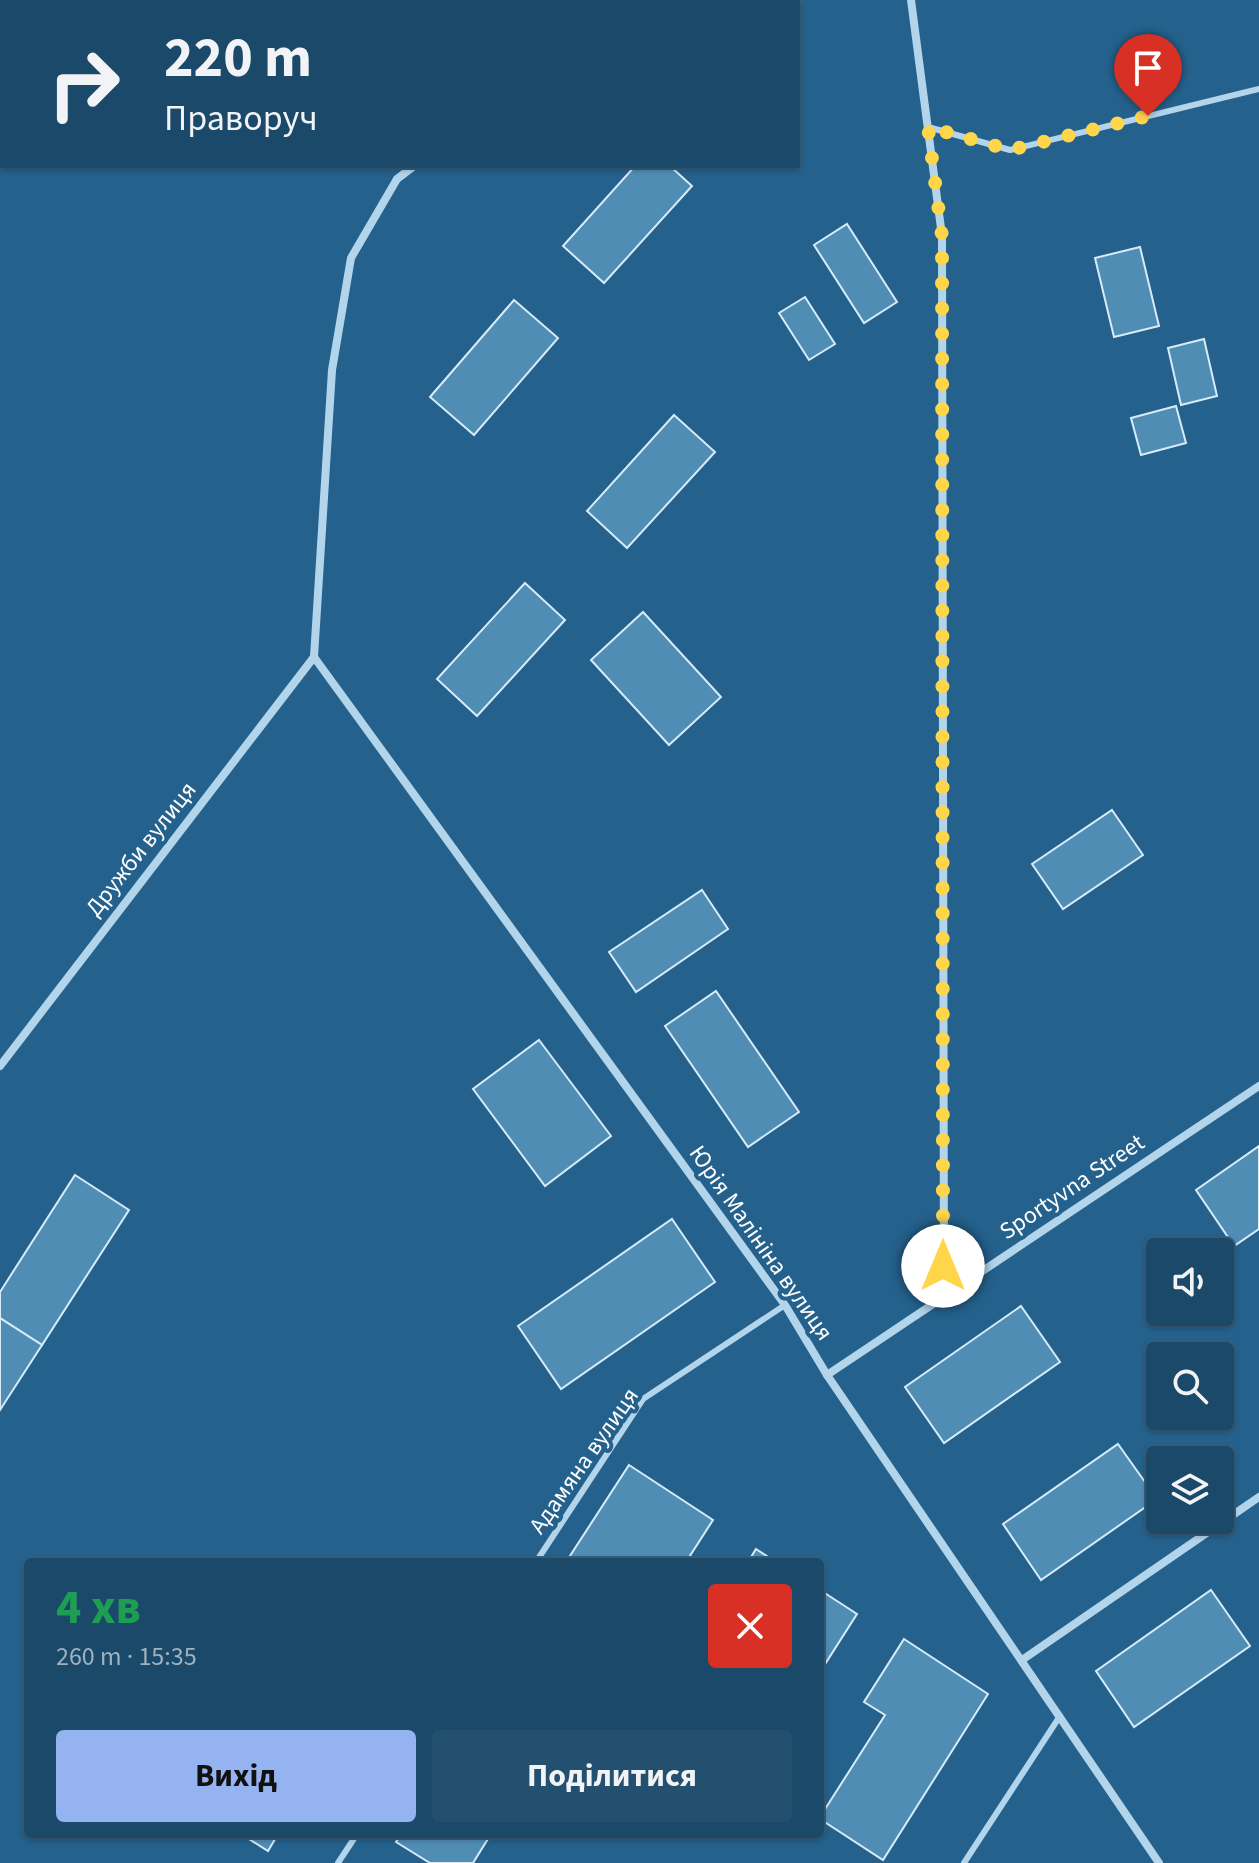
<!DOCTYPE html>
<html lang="uk">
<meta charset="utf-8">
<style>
:root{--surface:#1b4969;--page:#24506f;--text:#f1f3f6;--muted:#a0b2c0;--line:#39617d;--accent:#95b2f1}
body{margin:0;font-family:"Source Sans 3",sans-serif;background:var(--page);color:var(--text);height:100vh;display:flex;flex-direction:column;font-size:30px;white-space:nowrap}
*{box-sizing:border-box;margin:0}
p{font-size:26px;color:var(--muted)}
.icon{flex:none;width:44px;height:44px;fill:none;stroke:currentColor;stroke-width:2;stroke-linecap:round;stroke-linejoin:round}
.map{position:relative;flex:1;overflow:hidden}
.sheet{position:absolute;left:24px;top:1558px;width:800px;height:280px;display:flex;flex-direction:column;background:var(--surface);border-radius:8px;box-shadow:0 2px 6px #0004,0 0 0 2px var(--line)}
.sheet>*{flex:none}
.hud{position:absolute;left:0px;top:0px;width:800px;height:168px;box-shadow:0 2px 6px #0004,0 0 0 2px var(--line);background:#1b4969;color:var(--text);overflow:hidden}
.buttons{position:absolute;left:1146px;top:1238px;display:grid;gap:16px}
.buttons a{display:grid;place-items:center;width:88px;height:88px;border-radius:8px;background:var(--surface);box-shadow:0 2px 6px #0004,0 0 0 2px var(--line);font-size:40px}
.pin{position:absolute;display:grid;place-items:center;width:68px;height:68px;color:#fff;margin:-82px -34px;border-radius:50% 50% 50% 0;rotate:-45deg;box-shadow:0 0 8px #0007}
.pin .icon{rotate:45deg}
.me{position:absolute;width:88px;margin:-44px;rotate:0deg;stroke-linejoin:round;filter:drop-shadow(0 0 6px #0008)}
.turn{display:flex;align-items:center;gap:28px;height:168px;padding:0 32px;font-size:36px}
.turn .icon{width:104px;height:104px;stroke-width:2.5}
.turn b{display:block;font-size:56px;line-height:68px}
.round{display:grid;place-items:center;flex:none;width:84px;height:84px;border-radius:8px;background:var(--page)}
.head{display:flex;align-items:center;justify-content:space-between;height:136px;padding:0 32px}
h1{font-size:48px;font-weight:700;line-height:60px;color:#1e9e55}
.primary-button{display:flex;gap:16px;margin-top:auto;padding:16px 32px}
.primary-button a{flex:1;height:92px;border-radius:8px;background:var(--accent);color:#111;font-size:32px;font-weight:700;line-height:92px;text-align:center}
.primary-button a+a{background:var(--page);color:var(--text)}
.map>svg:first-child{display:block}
</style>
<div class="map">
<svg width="1259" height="1863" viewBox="0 0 1259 1863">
<rect width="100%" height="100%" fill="#24618c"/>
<path fill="#59839f" stroke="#a7d1ec" stroke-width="2" d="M0,0H178L175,2H2V101L0,102Z"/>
<g fill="#508db5" stroke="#d7ebf8" stroke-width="2">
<path d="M635,166H670L692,186L604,283L563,246Z"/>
<path d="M847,224L897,302L864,323L814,245Z"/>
<path d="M1140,247L1159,326L1114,337L1095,258Z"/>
<path d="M805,297L835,344L809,360L779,313Z"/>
<path d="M514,300L558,338L474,435L430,397Z"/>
<path d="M1204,339L1217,396L1181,405L1168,348Z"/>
<path d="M1176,406L1186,443L1141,455L1131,418Z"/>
<path d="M674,415L715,452L627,548L587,511Z"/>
<path d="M525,583L565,620L477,716L437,679Z"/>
<path d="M643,612L721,697L669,745L591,660Z"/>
<path d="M1112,810L1143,855L1063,909L1032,864Z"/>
<path d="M702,890L728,929L636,992L609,952Z"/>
<path d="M716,991L799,1112L748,1147L665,1026Z"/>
<path d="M539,1040L611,1136L545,1186L473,1089Z"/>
<path d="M1259,1146V1229L1234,1246L1196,1190Z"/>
<path d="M75,1175L129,1210L42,1345L0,1318V1292Z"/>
<path d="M672,1219L715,1282L561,1389L518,1326Z"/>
<path d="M1021,1306L1060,1362L944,1443L905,1387Z"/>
<path d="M0,1318L42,1345L0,1410Z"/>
<path d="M1118,1444L1157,1499L1041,1580L1003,1524Z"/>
<path d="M629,1465L713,1520L686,1562H566Z"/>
<path d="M756,1549L776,1562H748Z"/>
<path d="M820,1590L857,1614L820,1672Z"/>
<path d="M1211,1590L1250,1646L1134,1727L1096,1671Z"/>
<path d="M904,1639L988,1694L883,1860L820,1819V1817L885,1715L864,1702Z"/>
<path d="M241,1834H278L268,1851Z"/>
<path d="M401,1834H491L473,1863H430L396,1842Z"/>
</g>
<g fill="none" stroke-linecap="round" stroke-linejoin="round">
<g stroke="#b3d5eb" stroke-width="6">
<path d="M928,127L1010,150L1259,89"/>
<path d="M536,1562L643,1399L785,1305"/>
<path d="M338,1863L357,1834"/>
<path d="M964,1863L1060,1716"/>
</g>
<g stroke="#b3d5eb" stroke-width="8">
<path d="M911,0L942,236L944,1297"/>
<path d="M792,2L798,0"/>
<path d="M314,657L785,1305L827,1375L1159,1863"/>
<path d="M314,657L332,370L351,258L397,179L414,166"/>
<path d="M0,1066L314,657"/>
<path d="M827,1375L1259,1086"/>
<path d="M1022,1660L1259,1497"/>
</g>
</g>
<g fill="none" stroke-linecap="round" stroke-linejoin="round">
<path stroke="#ffd54a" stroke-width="14" stroke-dasharray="0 25.2" d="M943,1266L942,236L928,127L1010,150L1148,116"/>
</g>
<g text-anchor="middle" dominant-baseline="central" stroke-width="8" stroke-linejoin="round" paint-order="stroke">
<g font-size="24" fill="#fff" stroke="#24618c">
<text transform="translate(141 849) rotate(-52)">Дружби вулиця</text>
<text transform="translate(1072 1187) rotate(-34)">Sportyvna Street</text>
<text transform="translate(761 1243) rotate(55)">Юрія Малініна вулиця</text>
<text transform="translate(584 1461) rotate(-55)">Адамяна вулиця</text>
</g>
</g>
</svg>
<div class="buttons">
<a><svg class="icon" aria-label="sound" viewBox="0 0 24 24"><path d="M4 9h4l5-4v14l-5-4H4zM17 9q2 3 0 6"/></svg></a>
<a><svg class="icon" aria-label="search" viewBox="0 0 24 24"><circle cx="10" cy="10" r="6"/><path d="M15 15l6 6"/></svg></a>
<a><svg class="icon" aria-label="layers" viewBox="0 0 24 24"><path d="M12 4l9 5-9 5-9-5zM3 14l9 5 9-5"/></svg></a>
</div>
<div class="pin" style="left:1148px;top:116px;background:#d93025"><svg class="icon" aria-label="arrive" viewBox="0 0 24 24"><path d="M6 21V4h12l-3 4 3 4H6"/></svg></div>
<svg class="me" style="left:943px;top:1266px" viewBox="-20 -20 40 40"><circle r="19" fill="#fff"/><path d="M0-13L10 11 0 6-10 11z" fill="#ffd54a"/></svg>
<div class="hud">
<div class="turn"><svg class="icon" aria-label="right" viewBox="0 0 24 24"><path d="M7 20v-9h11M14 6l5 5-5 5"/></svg><div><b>220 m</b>Праворуч</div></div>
</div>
<section class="sheet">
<div class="head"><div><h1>4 хв</h1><p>260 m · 15:35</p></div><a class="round" style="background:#d93025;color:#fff"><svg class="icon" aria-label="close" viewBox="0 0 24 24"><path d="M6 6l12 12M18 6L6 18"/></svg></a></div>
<div class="primary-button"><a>Вихід</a><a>Поділитися</a></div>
</section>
</div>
